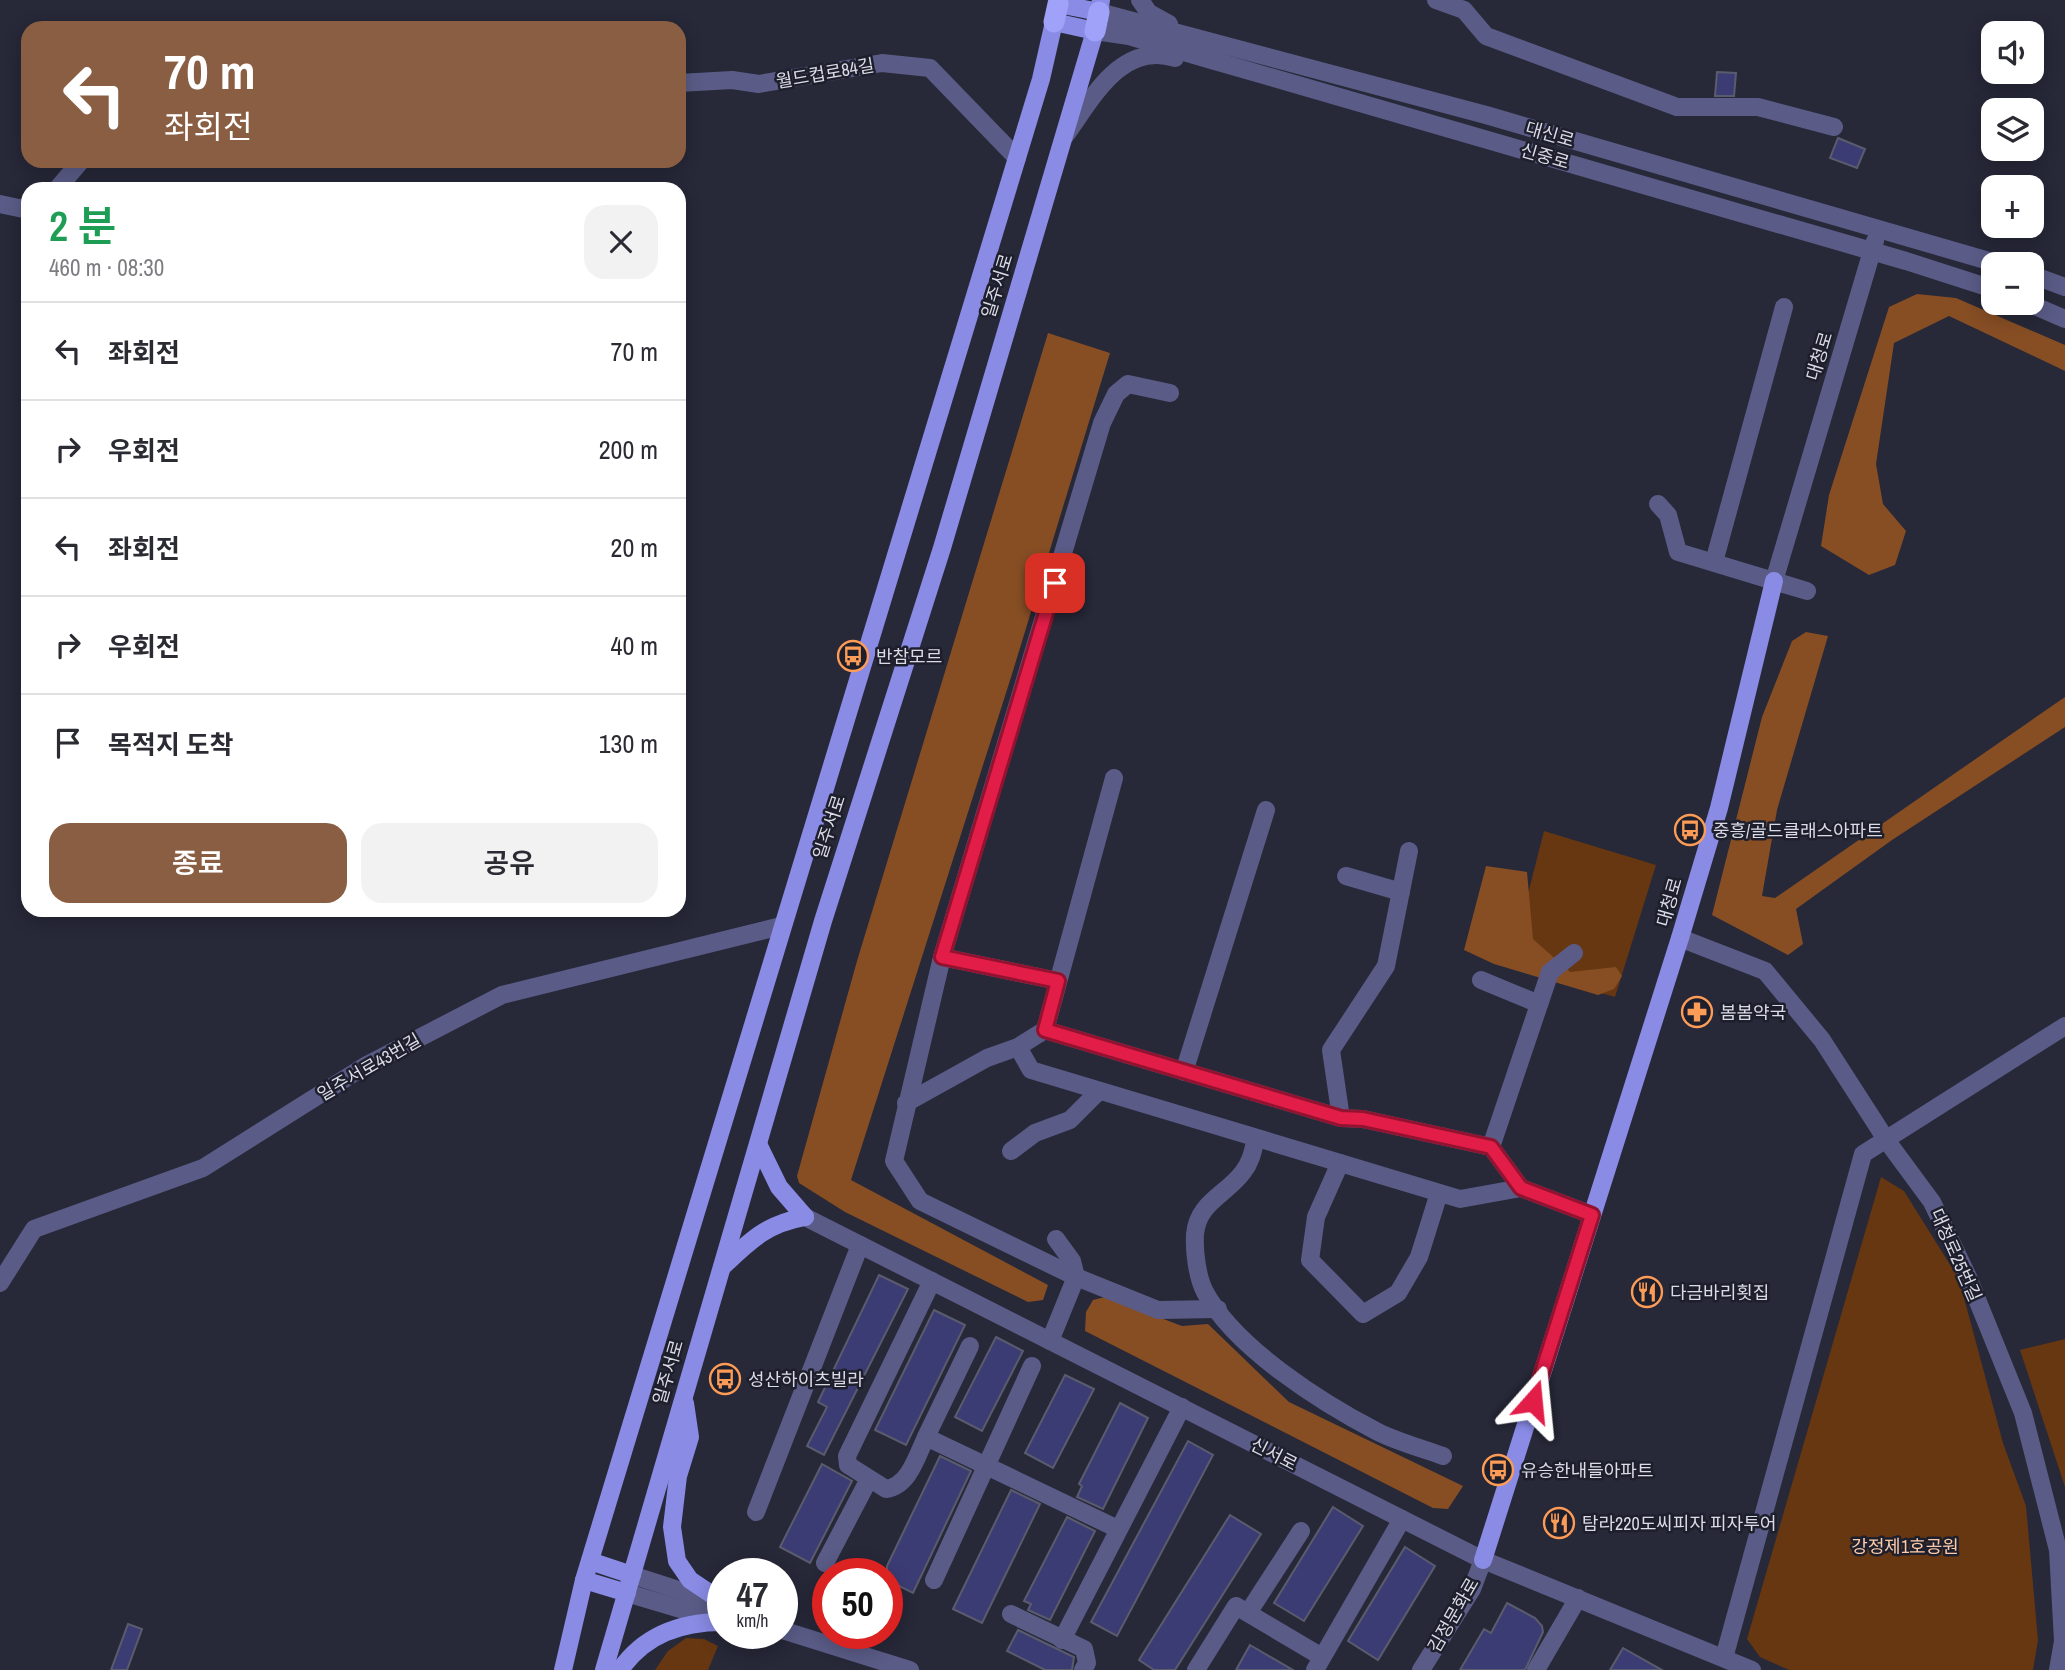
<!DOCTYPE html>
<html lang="ko">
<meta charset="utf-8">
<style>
:root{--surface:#fff;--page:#f2f2f3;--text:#2b2b33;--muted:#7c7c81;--line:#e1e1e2;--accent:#8a5e43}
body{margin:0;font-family:"Archivo Narrow","Noto Sans KR",sans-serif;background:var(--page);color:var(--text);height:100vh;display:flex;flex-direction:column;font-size:26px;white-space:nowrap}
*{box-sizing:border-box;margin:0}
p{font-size:23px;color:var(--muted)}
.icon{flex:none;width:38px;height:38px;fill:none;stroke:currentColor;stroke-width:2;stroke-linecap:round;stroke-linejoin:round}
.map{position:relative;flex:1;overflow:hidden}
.details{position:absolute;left:21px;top:182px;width:665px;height:735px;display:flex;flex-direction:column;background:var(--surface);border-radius:21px;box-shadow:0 4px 18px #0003}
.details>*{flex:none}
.banner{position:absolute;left:21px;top:21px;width:665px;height:147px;border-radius:21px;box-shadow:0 4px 18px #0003;background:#8a5e43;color:#fff;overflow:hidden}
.tools{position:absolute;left:1981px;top:21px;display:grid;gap:14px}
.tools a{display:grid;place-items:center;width:63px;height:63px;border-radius:14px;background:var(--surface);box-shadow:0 4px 18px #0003;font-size:35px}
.speed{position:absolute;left:707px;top:1558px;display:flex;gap:14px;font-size:35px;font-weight:700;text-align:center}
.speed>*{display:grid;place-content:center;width:91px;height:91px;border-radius:50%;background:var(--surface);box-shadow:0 4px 18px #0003;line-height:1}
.speed small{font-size:18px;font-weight:400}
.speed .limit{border:10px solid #d22;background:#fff;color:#111}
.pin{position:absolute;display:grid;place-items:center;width:60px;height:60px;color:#fff;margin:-30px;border-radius:14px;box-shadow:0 4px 10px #0006}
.me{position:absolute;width:77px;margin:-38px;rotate:18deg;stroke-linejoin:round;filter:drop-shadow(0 0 5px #0008)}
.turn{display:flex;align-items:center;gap:24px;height:147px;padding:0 28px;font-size:32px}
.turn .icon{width:91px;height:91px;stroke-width:2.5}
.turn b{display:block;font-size:49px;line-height:60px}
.round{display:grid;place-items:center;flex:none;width:74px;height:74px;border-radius:21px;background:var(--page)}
.summary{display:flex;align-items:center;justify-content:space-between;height:119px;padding:0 28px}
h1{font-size:42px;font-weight:600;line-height:52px;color:#1e9e55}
.cta{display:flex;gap:14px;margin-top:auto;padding:14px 28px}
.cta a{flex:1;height:80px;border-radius:21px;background:var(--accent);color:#fff;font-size:28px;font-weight:600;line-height:80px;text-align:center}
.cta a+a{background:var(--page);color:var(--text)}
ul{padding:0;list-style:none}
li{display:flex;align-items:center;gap:21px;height:98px;padding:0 28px;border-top:2px solid var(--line)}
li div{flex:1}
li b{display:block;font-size:26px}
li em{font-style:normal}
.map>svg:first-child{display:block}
</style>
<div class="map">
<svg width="2065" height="1670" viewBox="0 0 2065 1670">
<rect width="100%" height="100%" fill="#272838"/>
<g fill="#663711">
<path d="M1544,831L1656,865L1615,997L1509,968Z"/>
<path d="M1881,1177L1904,1191L1959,1279L2003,1443L2026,1506L2038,1640L2033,1670H1789L1760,1657L1747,1639Z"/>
<path d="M2065,1339V1487L2020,1350Z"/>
<path d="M686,1638L704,1639L718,1646L708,1670H655L668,1651Z"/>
</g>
<g fill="#874e24">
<path d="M1917,294L1956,298L2065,345V371L1949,316L1894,343L1876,464L1883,504L1906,531L1895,565L1869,575L1821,546L1829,495L1889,307Z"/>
<path d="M1048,333L1110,353L1012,674L851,1180L1048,1285L1043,1300L1028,1302L845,1212L799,1183L797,1176L857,961Z"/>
<path d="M1806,632L1828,636L1777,810L1762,896L1775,898L2065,697V727L1892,840L1796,909L1803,944L1788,955L1712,915L1762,717L1792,641Z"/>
<path d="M1486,866L1527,872L1533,939L1570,972L1616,967L1622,976L1614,989L1598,995L1494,964L1464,950Z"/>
<path d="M1105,1297L1182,1326L1208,1324L1289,1402L1463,1486L1448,1509L1433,1508L1085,1331L1086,1312L1093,1300Z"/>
</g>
<g fill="#3c3c75" stroke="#5a5c6d" stroke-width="2">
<path d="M1717,72L1736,73L1734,96H1715Z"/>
<path d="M1838,138L1865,149L1857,168L1830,158Z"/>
<path d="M879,1275L908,1289L824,1455L807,1446L827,1407L818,1402Z"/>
<path d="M934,1310L965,1325L906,1445L875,1430Z"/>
<path d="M996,1337L1023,1351L982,1431L955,1417Z"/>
<path d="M1065,1375L1094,1389L1053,1468L1025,1453Z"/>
<path d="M1120,1403L1148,1418L1103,1509L1077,1497L1082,1486L1079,1484Z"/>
<path d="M1188,1441L1213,1455L1117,1636L1091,1622Z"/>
<path d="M940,1456L971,1471L913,1593L887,1580V1566Z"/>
<path d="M822,1464L852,1481L810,1563L780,1547Z"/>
<path d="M1011,1490L1040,1504L982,1623L953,1609Z"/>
<path d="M1333,1507L1363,1526L1304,1621L1274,1603Z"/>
<path d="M1230,1515L1261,1534L1175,1670H1154L1139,1660Z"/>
<path d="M1067,1517L1095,1531L1050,1620L1028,1610L1031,1604L1024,1601Z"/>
<path d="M1405,1547L1435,1566L1378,1660L1348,1641Z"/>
<path d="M1507,1603L1535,1618L1542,1626L1543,1632L1525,1670H1460L1484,1629L1491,1633Z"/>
<path d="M128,1624L142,1629L127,1670H111Z"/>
<path d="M1018,1630L1074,1657L1072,1670H1045L1007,1651Z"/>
<path d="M1250,1645L1293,1670H1236Z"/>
<path d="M1623,1648L1662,1670H1610Z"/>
</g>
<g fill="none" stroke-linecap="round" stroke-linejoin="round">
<g stroke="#5a5c87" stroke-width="18">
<path d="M1140,0L1149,13L1169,24"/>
<path d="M1436,0L1464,10L1486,36L1677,107H1758L1834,127"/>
<path d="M1099,12L1486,115L1999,264"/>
<path d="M1095,31L1129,36L1215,61L1906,261L1993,289"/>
<path d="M679,83L732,80L759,84L882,63L930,68L1017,158"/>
<path d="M1065,136C1092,99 1121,41 1175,58"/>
<path d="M57,189L81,161"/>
<path d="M0,204L28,210"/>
<path d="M2032,275L2065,287"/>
<path d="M2028,303L2065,319"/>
<path d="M1170,393L1128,384L1116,394L1102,423L942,957L894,1161L920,1201L1076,1277L1158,1310L1218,1309"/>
<path d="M1658,504L1668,515L1678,552L1807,591"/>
<path d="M1714,562L1784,307"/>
<path d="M1774,581L1875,241"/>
<path d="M1346,876L1401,892"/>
<path d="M1680,938L1765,971L1822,1040L1887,1141L1932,1202L1968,1277L2023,1413L2058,1550L2063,1641L2058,1670"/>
<path d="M942,957L1058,981"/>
<path d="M1481,980L1539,1004"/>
<path d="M1045,1030L1114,778"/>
<path d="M1184,1072L1266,810"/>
<path d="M906,1103L987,1058L1018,1047"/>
<path d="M1341,1118L1331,1050L1386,966L1409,851"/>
<path d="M1256,1138C1253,1151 1251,1162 1243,1172C1226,1195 1198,1202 1195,1234C1194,1250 1197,1277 1205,1292C1235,1348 1322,1403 1378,1432C1398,1442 1421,1448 1443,1456"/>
<path d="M1491,1147L1550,972L1574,953"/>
<path d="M1011,1151L1035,1133L1070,1120L1099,1091"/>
<path d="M1340,1163L1316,1217L1310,1260L1363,1314L1398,1293L1419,1257L1439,1193"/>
<path d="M1521,1188L1460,1199L1031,1070L1018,1047L1045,1030L1341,1118L1363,1119L1491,1147L1521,1188L1592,1215"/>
<path d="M805,1217L1483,1560L1752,1670"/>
<path d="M932,1281L847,1456L848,1465L886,1489C909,1486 917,1456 926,1437L1118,1529"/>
<path d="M0,1283L34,1229L203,1168L365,1066L502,995L781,926"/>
<path d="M1050,1341L1076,1277L1072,1261L1056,1239"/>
<path d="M926,1437L970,1346"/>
<path d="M756,1512L860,1245"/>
<path d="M825,1563L869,1479"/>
<path d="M632,1575L719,1603"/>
<path d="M934,1580L1032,1366"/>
<path d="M627,1593L721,1621"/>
<path d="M1248,1613L1301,1531"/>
<path d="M1011,1614L1084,1649L1087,1663L1083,1670"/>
<path d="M782,1630L910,1670"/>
<path d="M1062,1640L1182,1407"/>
<path d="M1724,1658L1863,1154L2065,1026"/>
<path d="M1196,1670L1236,1606L1322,1657"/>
<path d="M1315,1670L1402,1519"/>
<path d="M1421,1670L1472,1589L1483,1560"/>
<path d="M1536,1670L1578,1598"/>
</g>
<g stroke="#898be5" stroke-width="18">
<path d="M1059,0L1058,4L1099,12L1101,0"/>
<path d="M759,1146L779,1187L805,1217"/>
<path d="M722,1267C751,1240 766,1224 805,1217"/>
<path d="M685,1403L690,1437L678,1476L672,1527L677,1561L690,1580L723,1602"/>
<path d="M1483,1560L1680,938L1719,808L1774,581"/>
<path d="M590,1561L632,1575"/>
<path d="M584,1580L627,1593"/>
<path d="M563,1670L584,1580L1041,79L1054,22L1095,31L942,548L823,921L604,1670"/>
<path d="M620,1670C645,1634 681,1622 723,1622"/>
</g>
<g stroke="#9fa2f8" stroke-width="21">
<path d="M1054,22L1058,4"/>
<path d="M1095,31L1099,12"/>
</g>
</g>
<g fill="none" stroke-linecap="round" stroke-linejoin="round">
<g stroke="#92132f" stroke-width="18">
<path id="route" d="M1055,583L942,957L1058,981L1045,1030L1341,1118L1363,1119L1491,1147L1521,1188L1592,1215L1533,1401"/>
</g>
<use href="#route" stroke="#e11d48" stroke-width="12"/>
</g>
<defs>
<g id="bus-ring" transform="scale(1.575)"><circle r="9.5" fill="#1e1f2d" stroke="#fd9c56" stroke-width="1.5"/><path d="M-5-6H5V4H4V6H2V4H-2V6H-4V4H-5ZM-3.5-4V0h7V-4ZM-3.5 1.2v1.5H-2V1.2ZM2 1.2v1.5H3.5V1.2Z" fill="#fd9c56"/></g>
<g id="pharmacy-ring" transform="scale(1.575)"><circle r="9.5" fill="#1e1f2d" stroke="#fd9c56" stroke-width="1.5"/><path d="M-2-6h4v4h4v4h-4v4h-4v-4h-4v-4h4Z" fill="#fd9c56"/></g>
<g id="restaurant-ring" transform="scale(1.575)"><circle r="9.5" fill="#1e1f2d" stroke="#fd9c56" stroke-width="1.5"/><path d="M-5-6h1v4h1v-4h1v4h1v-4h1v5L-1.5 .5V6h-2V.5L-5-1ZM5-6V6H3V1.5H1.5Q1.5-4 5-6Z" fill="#fd9c56"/></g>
</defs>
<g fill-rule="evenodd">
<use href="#bus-ring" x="853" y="656"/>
<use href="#bus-ring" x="1690" y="830"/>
<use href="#pharmacy-ring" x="1697" y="1012"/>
<use href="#restaurant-ring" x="1647" y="1292"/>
<use href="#bus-ring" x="725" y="1379"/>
<use href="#bus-ring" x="1498" y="1470"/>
<use href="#restaurant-ring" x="1559" y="1523"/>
</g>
<g text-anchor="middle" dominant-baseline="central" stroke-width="5" stroke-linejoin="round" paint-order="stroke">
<g font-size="18" fill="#dadbe5" stroke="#1e1f2d">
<text transform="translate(825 73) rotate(-10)">월드컵로84길</text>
<text transform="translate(1550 134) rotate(16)">대신로</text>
<text transform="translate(1545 156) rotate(16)">신중로</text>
<text transform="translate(997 286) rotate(-73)">일주서로</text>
<text transform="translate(1819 356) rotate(-73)">대청로</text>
<text transform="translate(829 827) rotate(-72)">일주서로</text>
<text transform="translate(1669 902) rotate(-74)">대청로</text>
<text transform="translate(369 1067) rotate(-30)">일주서로43번길</text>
<text transform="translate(1956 1255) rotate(66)">대청로25번길</text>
<text transform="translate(668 1372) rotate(-74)">일주서로</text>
<text transform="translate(1274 1454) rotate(27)">신서로</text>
<text transform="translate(1453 1615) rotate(-60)">김정문화로</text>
</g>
<g font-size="18" fill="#dadbe5" stroke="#1e1f2d" text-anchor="start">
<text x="876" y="656">반참모르</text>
<text x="1713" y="830">중흥/골드클래스아파트</text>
<text x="1720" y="1012">봄봄약국</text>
<text x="1670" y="1292">다금바리횟집</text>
<text x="748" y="1379">성산하이츠빌라</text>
<text x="1521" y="1470">유승한내들아파트</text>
<text x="1582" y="1523">탐라220도씨피자 피자투어</text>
</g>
<g font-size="18" fill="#fecaa8" stroke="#1e1f2d">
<text x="1905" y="1546">강정제1호공원</text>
</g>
</g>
</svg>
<div class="tools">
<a><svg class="icon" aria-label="sound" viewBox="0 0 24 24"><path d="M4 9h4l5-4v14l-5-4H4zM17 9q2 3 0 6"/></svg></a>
<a><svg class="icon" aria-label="layers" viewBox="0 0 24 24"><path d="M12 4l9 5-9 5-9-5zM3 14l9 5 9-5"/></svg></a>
<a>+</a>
<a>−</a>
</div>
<div class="speed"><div>47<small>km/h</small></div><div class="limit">50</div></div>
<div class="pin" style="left:1055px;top:583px;background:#d93025"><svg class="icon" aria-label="arrive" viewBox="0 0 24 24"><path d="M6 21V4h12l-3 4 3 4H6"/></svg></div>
<svg class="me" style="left:1533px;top:1401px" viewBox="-20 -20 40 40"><path d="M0-17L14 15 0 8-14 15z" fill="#e11d48" stroke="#fff" stroke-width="4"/></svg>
<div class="banner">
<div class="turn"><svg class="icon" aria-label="left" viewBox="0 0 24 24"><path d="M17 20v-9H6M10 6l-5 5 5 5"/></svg><div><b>70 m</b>좌회전</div></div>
</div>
<section class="details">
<div class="summary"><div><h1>2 분</h1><p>460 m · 08:30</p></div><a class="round"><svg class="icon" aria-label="close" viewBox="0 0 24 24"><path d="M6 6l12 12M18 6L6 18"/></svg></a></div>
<ul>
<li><svg class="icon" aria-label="left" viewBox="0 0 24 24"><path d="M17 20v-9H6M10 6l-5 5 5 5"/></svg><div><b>좌회전</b></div><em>70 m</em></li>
<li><svg class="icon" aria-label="right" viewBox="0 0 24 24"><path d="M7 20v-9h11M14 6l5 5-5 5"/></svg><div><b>우회전</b></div><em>200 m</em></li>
<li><svg class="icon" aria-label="left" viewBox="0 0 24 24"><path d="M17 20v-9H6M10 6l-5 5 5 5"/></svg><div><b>좌회전</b></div><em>20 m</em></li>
<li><svg class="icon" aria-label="right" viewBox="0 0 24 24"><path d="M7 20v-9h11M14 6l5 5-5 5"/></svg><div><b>우회전</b></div><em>40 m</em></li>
<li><svg class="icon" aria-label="arrive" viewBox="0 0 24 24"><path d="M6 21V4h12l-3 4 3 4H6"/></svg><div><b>목적지 도착</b></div><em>130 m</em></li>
</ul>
<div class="cta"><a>종료</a><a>공유</a></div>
</section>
</div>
